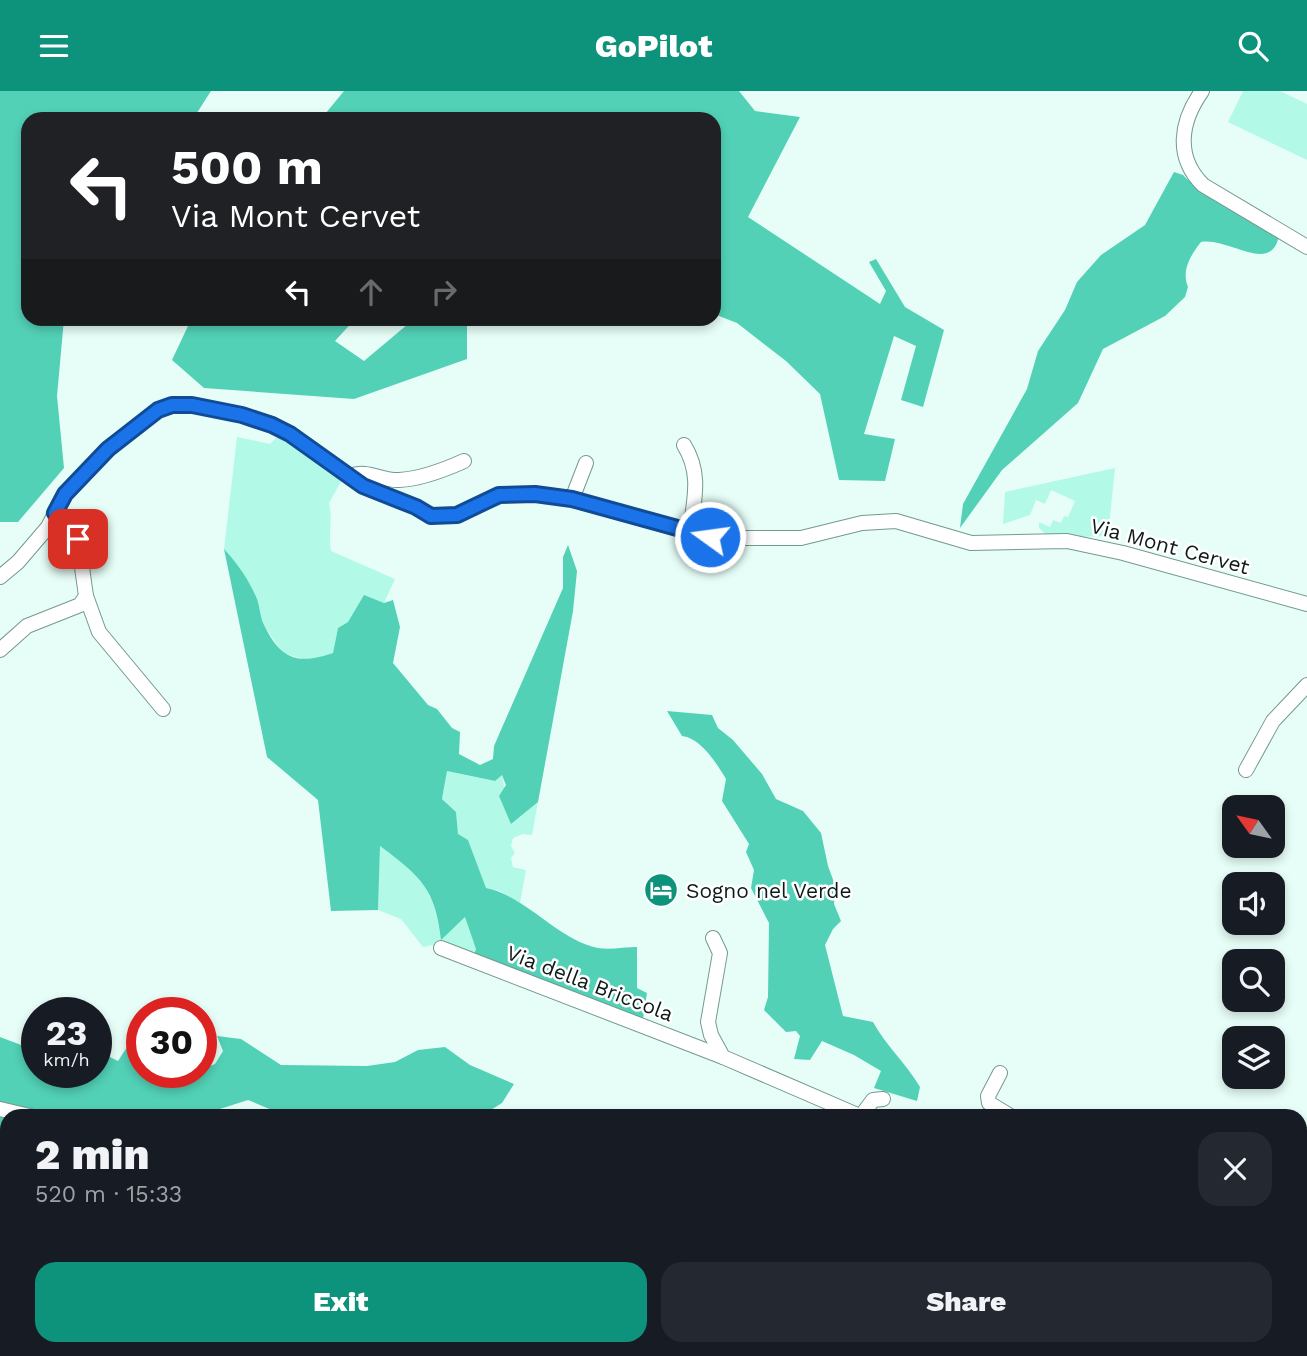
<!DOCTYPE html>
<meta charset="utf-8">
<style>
:root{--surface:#171b24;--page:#242831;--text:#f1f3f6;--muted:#9ea1a6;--accent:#0d927c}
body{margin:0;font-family:"Work Sans",sans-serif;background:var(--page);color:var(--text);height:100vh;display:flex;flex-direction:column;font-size:26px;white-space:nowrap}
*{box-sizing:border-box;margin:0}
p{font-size:23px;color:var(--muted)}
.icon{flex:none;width:38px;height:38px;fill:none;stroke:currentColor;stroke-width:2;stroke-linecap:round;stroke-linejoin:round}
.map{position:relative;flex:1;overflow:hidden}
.panel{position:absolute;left:0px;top:1018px;width:1307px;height:247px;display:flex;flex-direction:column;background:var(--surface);border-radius:21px 21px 0 0;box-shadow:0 4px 10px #0003}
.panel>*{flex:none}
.banner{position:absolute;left:21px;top:21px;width:700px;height:214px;border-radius:21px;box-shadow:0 4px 10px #0003;background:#202124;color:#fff;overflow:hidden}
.needle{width:46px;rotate:303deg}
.buttons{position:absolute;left:1222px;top:704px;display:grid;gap:14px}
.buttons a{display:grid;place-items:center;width:63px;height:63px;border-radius:14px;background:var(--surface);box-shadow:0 4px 10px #0003;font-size:35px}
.speed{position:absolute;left:21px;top:906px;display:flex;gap:14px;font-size:35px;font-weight:700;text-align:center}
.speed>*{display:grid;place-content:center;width:91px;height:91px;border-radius:50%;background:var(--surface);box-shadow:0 4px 10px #0003;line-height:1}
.speed small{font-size:18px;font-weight:400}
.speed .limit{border:10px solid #d22;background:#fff;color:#111}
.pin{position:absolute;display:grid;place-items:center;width:60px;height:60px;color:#fff;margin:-30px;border-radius:14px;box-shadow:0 4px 10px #0006}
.me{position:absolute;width:77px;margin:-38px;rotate:284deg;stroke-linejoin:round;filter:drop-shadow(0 0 5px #0008)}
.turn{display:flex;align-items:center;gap:24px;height:147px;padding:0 35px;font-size:32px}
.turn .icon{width:91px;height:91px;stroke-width:2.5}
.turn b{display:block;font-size:49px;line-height:60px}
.lanes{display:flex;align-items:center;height:66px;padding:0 35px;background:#0003;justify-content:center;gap:35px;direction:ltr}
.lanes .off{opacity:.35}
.round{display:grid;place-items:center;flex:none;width:74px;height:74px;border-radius:21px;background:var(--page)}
.headline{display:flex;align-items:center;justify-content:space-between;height:119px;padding:0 35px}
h1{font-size:42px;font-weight:800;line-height:52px}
.primary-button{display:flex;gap:14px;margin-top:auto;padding:14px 35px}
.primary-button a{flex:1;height:80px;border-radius:21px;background:var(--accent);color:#fff;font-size:28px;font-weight:800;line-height:80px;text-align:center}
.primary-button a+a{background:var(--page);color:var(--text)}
header{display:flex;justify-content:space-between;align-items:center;height:91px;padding:0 35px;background:var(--accent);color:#fff;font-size:32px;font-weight:800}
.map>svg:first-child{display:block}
</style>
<header><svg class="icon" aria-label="menu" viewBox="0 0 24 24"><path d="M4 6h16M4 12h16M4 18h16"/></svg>GoPilot<svg class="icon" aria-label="search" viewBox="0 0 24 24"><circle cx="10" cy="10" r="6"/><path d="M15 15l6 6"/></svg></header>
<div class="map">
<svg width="1307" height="1265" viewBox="0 0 1307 1265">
<rect width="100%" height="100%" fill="#e6fef7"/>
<g fill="#b2fae7">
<path d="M1243,0H1280L1307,13V69L1228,31Z"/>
<path d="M278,345L343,387L329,412C333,429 328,443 331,460L395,488L384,512L364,505L348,531L338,537L333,562L309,570L283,562L262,532L258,510L224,458L237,346L270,353Z"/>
<path d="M1115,377L1108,445L1050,447L1039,437V431L1050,436L1053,429L1061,432L1064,425L1068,426L1075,410L1051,399L1045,413L1036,409L1030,424L1003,433L1005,401Z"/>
<path d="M447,680L494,690L502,684L511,733L538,711L532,744L523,743L513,747L511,755L515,762L511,767L513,776L526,779L520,812L500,800L486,797L468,749L458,744L456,721L442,708Z"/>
<path d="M380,755C420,785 434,796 441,848L465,825L477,859L474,864L438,853L423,856L401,828L378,819Z"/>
</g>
<g fill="#52d1b6">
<path d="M0,0H211L193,28H28V228H64L57,305L64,377L18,431H0Z"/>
<path d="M344,0H739L755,20L800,26L748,126L880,213L886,200L869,171L876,168L905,216L944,239L923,316L901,309L916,255L894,245L864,343L895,348L885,390L839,389L820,303L786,270L737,232L714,223V125L719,115L714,106V28H321Z"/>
<path d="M1174,81L1183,84L1190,91L1279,144C1272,185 1229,146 1201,151C1191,164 1181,179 1188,196L1185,206L1165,225L1103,258L1078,312L1002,379L960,437L963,413L1027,298L1038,260L1065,219L1077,191L1101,164L1145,134Z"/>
<path d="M203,228H355L335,250L364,270L414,228H467V268L354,308L204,297L172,269L188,235Z"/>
<path d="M568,454L577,480L573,520L538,711L511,733L499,705L506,694L502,684L495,690L447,680L442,708L456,721L458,743L468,749L486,797C526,805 558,849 598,857C610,859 625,856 637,856V897L647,902L643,928L474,864L476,858L465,826L441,849C435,797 421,786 380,755L378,819L331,820L318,709L267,666L224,458C238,473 249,489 257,508C260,516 260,526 264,534C281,569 298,574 333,562L338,537L348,531L364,504L384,512L393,509L400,536L393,572L428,614L437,618L452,637L460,641L459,663L480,674L493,668L494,655L563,497V466Z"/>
<path d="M667,620L712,624L718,637L733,649L762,683L776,708L803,720L821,742L828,775L835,794L834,813L841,830L833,838L825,854L843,925L873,931C887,956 905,971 920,996L917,1010L874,997L881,980L854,964L822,950L810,969L794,968L800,945L796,940L786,941L764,919L768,906L769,832L751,797L754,779L746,761L749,753L722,710L726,688C717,673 701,647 682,645Z"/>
<path d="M217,945L241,948L281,974L367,975L395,971L418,959L445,956L470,974L514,993L502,1012L486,1022V1025H286L248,1009L198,1025L7,1026V1258H366L361,1265H0V946L37,960V982H96V959L118,970L129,953C142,957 142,969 142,982H201V979L215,973L223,960Z"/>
<path d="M503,1258H729L732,1265H502Z"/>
</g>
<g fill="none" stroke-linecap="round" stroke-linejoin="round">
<g stroke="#31b89d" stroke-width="2.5">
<path d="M204,1258L214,1265"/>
<path d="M86,1265L106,1258"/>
</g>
<g stroke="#74998f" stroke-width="16">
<g id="minor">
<path d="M1202,0C1180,31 1175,66 1203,94L1307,156"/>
<path d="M684,354C702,383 694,409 690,441"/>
<path d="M350,385C367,378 382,390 399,389C421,388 444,379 464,370"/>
<path d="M572,408L586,372"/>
<path d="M0,486L18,471L48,436L65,403L108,358L158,319L172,314H192L242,324L272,333L290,343L364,395L416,416L431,425L457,424L499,404L535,403L572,408L710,447H801L862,432L896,430L971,452L1067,450L1123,462L1307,513"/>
<path d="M86,505L99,541L163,618"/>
<path d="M0,559L27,535L80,514L86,505L78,448L55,422"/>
<path d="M1246,679L1273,630L1307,594"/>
<path d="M713,847L720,862L708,931L711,944L723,966L862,1026"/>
<path d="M441,857L723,966"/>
<path d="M1000,982L988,1005L989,1012L1012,1026"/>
<path d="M0,1018L34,1026"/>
<path d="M861,1025L873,1009L883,1008"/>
<path d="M243,1026H258"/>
<path d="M1300,1051L1307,1044"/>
<path d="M1300,1244L1307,1250"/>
<path d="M1114,1258L1118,1265"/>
<path d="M1173,1265L1180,1258"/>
</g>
</g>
<use href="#minor" stroke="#fff" stroke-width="14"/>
</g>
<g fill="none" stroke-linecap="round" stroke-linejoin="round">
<g stroke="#114b97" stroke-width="18">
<path id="route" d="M78,448L55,422L65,403L108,358L158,319L172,314H192L242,324L272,334L290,343L363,395L416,416L431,425L457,424L499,404L535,403L572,408L710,446"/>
</g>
<use href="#route" stroke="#1a73e8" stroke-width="12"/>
</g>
<defs>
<g id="hotel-disc" transform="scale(1.75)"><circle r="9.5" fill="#0d927c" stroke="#fff"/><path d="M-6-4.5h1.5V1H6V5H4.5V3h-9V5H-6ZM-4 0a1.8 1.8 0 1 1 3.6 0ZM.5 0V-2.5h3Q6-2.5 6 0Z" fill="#fff"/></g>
</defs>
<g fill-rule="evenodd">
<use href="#hotel-disc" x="661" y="799"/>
</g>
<g text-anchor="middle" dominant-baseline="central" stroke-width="5" stroke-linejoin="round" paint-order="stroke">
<g font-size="21" fill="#0d1b18" stroke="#fff">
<text transform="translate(1170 455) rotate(15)">Via Mont Cervet</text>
<text transform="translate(590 892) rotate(21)">Via della Briccola</text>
</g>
<g font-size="21" fill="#0d1b18" stroke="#fff" text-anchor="start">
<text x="686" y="799">Sogno nel Verde</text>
</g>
</g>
</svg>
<div class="buttons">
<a><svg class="needle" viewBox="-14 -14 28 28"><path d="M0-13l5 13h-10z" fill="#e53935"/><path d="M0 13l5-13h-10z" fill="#9ea1a6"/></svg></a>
<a><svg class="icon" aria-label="sound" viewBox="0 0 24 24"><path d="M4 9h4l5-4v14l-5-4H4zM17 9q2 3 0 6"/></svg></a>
<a><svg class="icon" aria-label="search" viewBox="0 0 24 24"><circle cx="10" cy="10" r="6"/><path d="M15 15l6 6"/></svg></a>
<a><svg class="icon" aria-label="layers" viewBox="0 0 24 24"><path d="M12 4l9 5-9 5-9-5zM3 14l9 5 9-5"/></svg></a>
</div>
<div class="speed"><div>23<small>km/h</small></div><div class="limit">30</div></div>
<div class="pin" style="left:78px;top:448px;background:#d93025"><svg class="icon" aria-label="arrive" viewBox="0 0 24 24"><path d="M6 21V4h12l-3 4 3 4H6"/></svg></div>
<svg class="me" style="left:710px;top:446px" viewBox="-20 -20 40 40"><circle r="17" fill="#1a73e8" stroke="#fff" stroke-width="3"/><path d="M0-11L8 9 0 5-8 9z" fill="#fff"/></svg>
<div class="banner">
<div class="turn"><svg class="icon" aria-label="left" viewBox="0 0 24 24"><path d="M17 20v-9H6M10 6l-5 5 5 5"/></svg><div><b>500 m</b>Via Mont Cervet</div></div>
<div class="lanes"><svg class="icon" aria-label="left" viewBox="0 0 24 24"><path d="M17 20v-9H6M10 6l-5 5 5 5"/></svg><svg class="icon off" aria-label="ahead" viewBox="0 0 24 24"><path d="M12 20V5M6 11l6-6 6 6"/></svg><svg class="icon off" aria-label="right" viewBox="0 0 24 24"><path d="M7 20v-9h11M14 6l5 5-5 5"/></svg></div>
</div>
<section class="panel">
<div class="headline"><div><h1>2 min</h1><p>520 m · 15:33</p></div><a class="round"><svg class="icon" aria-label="close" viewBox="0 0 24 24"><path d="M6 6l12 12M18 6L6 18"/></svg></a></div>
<div class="primary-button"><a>Exit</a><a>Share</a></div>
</section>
</div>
